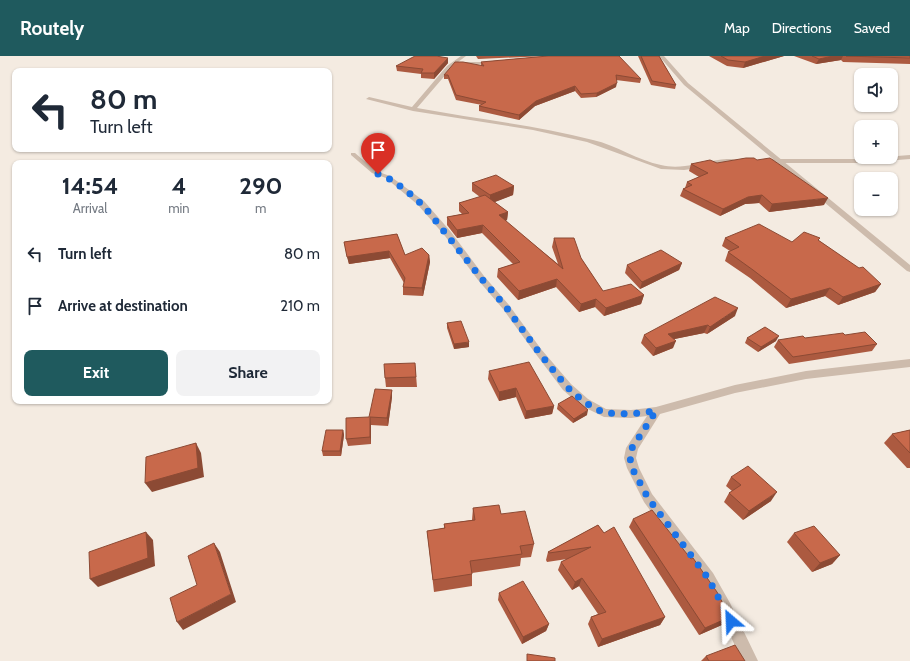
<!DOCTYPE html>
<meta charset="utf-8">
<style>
:root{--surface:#fff;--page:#f2f2f3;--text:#1f2937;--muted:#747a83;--accent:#1f5a5e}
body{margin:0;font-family:Cabin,sans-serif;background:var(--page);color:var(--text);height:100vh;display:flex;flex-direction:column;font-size:15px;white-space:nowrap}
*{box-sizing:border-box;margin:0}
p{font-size:13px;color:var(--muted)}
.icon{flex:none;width:22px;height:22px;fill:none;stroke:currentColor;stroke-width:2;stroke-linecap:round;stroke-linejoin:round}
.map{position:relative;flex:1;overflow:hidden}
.details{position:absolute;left:12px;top:104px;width:320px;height:244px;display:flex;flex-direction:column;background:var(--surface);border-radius:8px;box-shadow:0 1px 3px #0004}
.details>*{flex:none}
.guide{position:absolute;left:12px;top:12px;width:320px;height:84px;border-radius:8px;box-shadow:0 1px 3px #0004;background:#fff;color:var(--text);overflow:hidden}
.tools{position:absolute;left:854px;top:12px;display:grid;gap:8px}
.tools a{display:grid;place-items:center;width:44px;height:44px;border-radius:8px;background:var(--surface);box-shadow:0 1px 3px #0004;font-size:20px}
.pin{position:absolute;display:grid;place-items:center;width:34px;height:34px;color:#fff;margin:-41px -17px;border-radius:50% 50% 50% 0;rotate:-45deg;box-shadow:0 0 4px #0007}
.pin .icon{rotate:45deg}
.me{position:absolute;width:44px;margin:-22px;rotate:334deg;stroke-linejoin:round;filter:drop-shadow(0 0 3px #0008)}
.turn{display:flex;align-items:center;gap:14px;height:84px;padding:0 12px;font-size:18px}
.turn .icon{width:52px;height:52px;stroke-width:2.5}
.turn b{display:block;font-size:28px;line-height:34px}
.eta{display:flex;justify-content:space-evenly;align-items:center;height:68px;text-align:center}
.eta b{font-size:24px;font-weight:800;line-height:28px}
.primary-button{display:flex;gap:8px;margin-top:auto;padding:8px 12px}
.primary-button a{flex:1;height:46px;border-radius:8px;background:var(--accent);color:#fff;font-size:16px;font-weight:800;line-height:46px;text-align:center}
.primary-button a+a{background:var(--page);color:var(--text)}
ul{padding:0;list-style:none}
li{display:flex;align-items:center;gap:12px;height:52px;padding:0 12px}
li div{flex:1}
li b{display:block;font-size:15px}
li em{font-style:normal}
header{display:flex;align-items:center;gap:24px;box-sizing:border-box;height:56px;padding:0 20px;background:var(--accent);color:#fff}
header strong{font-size:19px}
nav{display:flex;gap:22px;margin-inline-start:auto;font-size:14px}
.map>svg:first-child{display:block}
</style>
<header>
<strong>Routely</strong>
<nav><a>Map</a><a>Directions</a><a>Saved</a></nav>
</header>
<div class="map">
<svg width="910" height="605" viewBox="0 0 910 605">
<rect width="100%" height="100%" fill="#f4ebe1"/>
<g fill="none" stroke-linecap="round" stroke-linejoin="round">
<path fill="#cdbbac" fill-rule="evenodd" d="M910,99V103L859,107H779L776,105L779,103H859Z"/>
<g fill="#cdbbac" fill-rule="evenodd">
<path d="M461,0H466L458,6H495L497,7L495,8L454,9L417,52C476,63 535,69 593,84C616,89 639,105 661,109C669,111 677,111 685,110C696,109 731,99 738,105L735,107L684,114L661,113L587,86L533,74L413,55L366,43L369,41L412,51L447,10Z"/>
<path d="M659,0H664L688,27L910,209V216L907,215L777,107L759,106L758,105L761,103H773L684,29Z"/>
<path d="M351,97H355L376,115L390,120L424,145L451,176L484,220L509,249L541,293L571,328L588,343L606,353L631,354L656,351L735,329L806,315L910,303V311L806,323L735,337L660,358L638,393L636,402L639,412L652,438L713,517L730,547L758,605H742L720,557L703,527L644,446L627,412L624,402L626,392L647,360L631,362L604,361L580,349L563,334L535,297L503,253L478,224L445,180L418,149L386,122L372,117L351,99Z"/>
</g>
</g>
<g fill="#ac5a40">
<path d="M476,0H547L478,3Z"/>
<path d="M548,0L641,23L640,27L616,24V31L596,41L581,42L575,35L535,50L519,64L479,55V50L482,49L456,44L448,23H444V19L481,10V6Z"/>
<path d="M638,0H659L676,29L675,33L651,29Z"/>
<path d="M709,0H784L743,12L727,10Z"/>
<path d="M794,0H910V8L843,6L841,4L816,8Z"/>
<path d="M448,7L434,23L421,22V18L397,15L396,10Z"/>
<path d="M717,107L824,149L769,156L759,147L745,148L720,160L680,140L683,133L685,132L687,126L699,121L689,115L691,108Z"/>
<path d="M472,127L514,130L513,139L494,146L508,156L507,164L505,165L558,208L552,191L554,182L581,202L603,235L644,239L641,248L604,260L595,251L579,256L556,231L518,244L497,221L498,213L513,208L482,177L457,182L447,169V161L462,158L459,155V147L480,141L472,135Z"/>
<path d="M397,178L405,199H429L430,206L423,240L403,239V231L404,227L390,202L349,208L344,186Z"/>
<path d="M725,182L792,186L818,184L881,228L875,236L838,249L825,240L786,252L750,222L725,205L728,196L730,195L722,190Z"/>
<path d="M682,207L679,214L640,233L625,217L627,209Z"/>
<path d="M735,260L707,278L704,277L674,283L673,292L653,300L641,287L644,279Z"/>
<path d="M447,267L469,291L454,293L447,272Z"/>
<path d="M845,279L877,288L872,295L789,308L774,291L778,284Z"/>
<path d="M747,282L776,285L758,296L745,287Z"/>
<path d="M415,307L417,331H386L385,322Z"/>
<path d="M489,315L554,350L552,358L525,363L516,341L499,345L488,323Z"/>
<path d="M392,334V341L388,370L371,369V388L348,390L346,383L369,361Z"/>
<path d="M558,348L587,359L573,367L557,353Z"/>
<path d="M343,374L344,379L341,400H323L322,395Z"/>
<path d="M910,374V412H907L884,387L892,378Z"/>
<path d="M731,421L771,445L743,464L724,446L729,437L732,435L726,430Z"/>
<path d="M473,452L501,458L534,488L531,501L521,502L520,510L472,517V530L434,536L427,475L444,472V468L472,464Z"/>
<path d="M633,463L730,561L724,568L699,579L629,471Z"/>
<path d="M598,469L665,561L660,569L598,591L588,568L591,561L598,558L579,530L572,534L558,514L561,506L567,503L547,506L546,504L548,496Z"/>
<path d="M794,477L840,499L832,508L812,516L787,486Z"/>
<path d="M499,537L549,568L546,575L522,588L498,544Z"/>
<path d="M706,600L745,605H701Z"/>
</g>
<g fill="#8c4a34">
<path d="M765,0H784L743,12L745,6Z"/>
<path d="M833,0H843L841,4L816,8L819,3Z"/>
<path d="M448,2V7L434,23V17Z"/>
<path d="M617,27L616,31L596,41L597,37Z"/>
<path d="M575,30V35L535,50L519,64V59L536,45Z"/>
<path d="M514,130L513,139L490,148V139Z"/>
<path d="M762,139L759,147L745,148L720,160L723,153L748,141Z"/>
<path d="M828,142L824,149L769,156L772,148Z"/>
<path d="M508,156L507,164L498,167L499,159Z"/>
<path d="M483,169L482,177L457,182V174Z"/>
<path d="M389,195L390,202L349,208L347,201Z"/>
<path d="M429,199L430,206L423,240L422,232Z"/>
<path d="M682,207L679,214L640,233L642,226Z"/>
<path d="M557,223L556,231L518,244L519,235Z"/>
<path d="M881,228L875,236L838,249L843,241Z"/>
<path d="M830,232L825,240L786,252L791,243Z"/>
<path d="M644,239L641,248L604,260L606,252Z"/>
<path d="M596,243L595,251L579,256L581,248Z"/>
<path d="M738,252L735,260L707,278L710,271Z"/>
<path d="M708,269L704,277L665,285L668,278Z"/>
<path d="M779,280L776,285L758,296L761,291Z"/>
<path d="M676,285L673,292L653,300L656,292Z"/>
<path d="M469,286V291L454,293V288Z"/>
<path d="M516,332V341L499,345V336Z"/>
<path d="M392,334V341L388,370L387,362Z"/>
<path d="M554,350L552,358L525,363L526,355Z"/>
<path d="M588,354L587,359L573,367L574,363Z"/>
<path d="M370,361L371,369V388L370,381Z"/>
<path d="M343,374L344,379L341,400L340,395Z"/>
<path d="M196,387L201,397L204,421L152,436L145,427Z"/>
<path d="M777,436L771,445L743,464L749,455Z"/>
<path d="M146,476L153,484L155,510L98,531L90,523Z"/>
<path d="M214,487L220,496L236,546L183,574L177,566L231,538Z"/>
<path d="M840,499L832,508L812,516L820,507Z"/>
<path d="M582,522L579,530L572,534L575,526Z"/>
<path d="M665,561L660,569L598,591L602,583Z"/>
<path d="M730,561L724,568L699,579L705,572Z"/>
<path d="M549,568L546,575L522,588L523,581Z"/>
</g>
<g fill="#c8694b" stroke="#8c4a34">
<path d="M415,0H436L448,2L434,17H421L423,13L396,10Z"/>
<path d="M548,0H619L641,23L616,19L617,27L597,37L581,38L575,30L536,45L519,59L479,50L486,46L456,39L448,19H444L455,6H463L484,10L481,6Z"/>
<path d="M641,0H659L676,29L652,25Z"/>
<path d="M721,0H765L745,6L728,4Z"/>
<path d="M812,0H833L819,3Z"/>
<path d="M846,0H910V2Z"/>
<path d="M746,102H754L757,104L770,102L828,142L772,148L762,139L748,141L723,153L683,133L692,129L687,126L708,117L691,108L710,104L717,107Z"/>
<path d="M496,119L514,130L490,139L472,127Z"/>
<path d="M485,139L508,156L499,159L563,213L554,182H574L581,202L603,235L631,228L644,239L606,252L596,243L581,248L557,223L519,235L498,213L520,206L483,169L457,174L447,161L469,157L459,147Z"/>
<path d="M759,168L792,186L804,176L820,182L818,184L859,212L863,211L881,228L843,241L830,232L791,243L753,214L728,196L739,191L725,182Z"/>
<path d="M397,178L405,199L422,192L429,199L422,232L403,231L405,222L389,195L347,201L344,186Z"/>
<path d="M661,194L682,207L642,226L627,209Z"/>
<path d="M715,241L738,252L710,271L708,269L668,278L676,285L656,292L644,279Z"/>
<path d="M461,265L469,286L454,288L447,267Z"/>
<path d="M765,271L779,280L761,291L747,282Z"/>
<path d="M865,276L877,288L793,301L778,284L803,280L805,282L843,277L845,279Z"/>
<path d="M529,306L554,350L526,355L516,332L499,336L489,315Z"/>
<path d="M415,307L416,321L385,322L384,308Z"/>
<path d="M375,333L392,334L387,362L370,361V381L346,383V362L369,361Z"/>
<path d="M572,340L588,354L574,363L558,348Z"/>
<path d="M326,374H343L340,395H322Z"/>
<path d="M910,374V397L892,378Z"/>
<path d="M196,387L198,412L145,427L146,401Z"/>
<path d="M748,410L777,436L749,455L729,437L741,429L731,421Z"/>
<path d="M499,449L501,458L525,455L534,488L520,490L522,498L470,505L472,518L433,524L427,475L445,472L444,468L475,464L473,452Z"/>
<path d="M652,454L691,503L693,502L717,536L730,561L705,572L633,463Z"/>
<path d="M598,469L604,477L614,471L665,561L602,583L591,561L606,556L582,522L575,526L561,506L591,491L549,497L548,496Z"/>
<path d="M814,470L840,499L820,507L794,477Z"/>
<path d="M146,476L148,502L90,523L89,496Z"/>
<path d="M214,487L231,538L177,566L170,542L197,529L188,500Z"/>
<path d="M523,525L549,568L523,581L499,537Z"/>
<path d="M735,589L745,605H709L706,600Z"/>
<path d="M527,598L555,602V605H527Z"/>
</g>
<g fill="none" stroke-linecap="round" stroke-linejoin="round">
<path stroke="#1a73e8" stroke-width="7" stroke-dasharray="0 12.6" d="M378,118C390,120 419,144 427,154L481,222L506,251L538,295L557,319L567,331L584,346L604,357L631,358L656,355L632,392L630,402L632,412L648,442L708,522L731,565"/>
</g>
</svg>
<div class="tools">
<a><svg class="icon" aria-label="sound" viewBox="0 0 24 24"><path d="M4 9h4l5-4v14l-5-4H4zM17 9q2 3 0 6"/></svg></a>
<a>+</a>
<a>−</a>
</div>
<div class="pin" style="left:378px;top:118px;background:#d93025"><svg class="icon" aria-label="arrive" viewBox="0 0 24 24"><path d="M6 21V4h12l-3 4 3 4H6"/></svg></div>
<svg class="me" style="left:731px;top:565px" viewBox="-20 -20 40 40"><path d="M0-17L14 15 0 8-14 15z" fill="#1a73e8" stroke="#fff" stroke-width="4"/></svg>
<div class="guide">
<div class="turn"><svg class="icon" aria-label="left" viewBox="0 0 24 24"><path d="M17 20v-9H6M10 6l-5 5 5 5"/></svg><div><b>80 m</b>Turn left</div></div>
</div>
<section class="details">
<div class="eta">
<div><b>14:54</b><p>Arrival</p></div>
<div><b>4</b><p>min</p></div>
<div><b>290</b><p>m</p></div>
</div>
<ul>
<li><svg class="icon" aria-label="left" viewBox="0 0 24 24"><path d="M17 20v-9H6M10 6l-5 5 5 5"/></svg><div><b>Turn left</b></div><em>80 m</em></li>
<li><svg class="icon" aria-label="arrive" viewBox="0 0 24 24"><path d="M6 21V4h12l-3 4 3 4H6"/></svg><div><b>Arrive at destination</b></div><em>210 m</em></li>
</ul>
<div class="primary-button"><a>Exit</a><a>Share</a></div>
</section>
</div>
